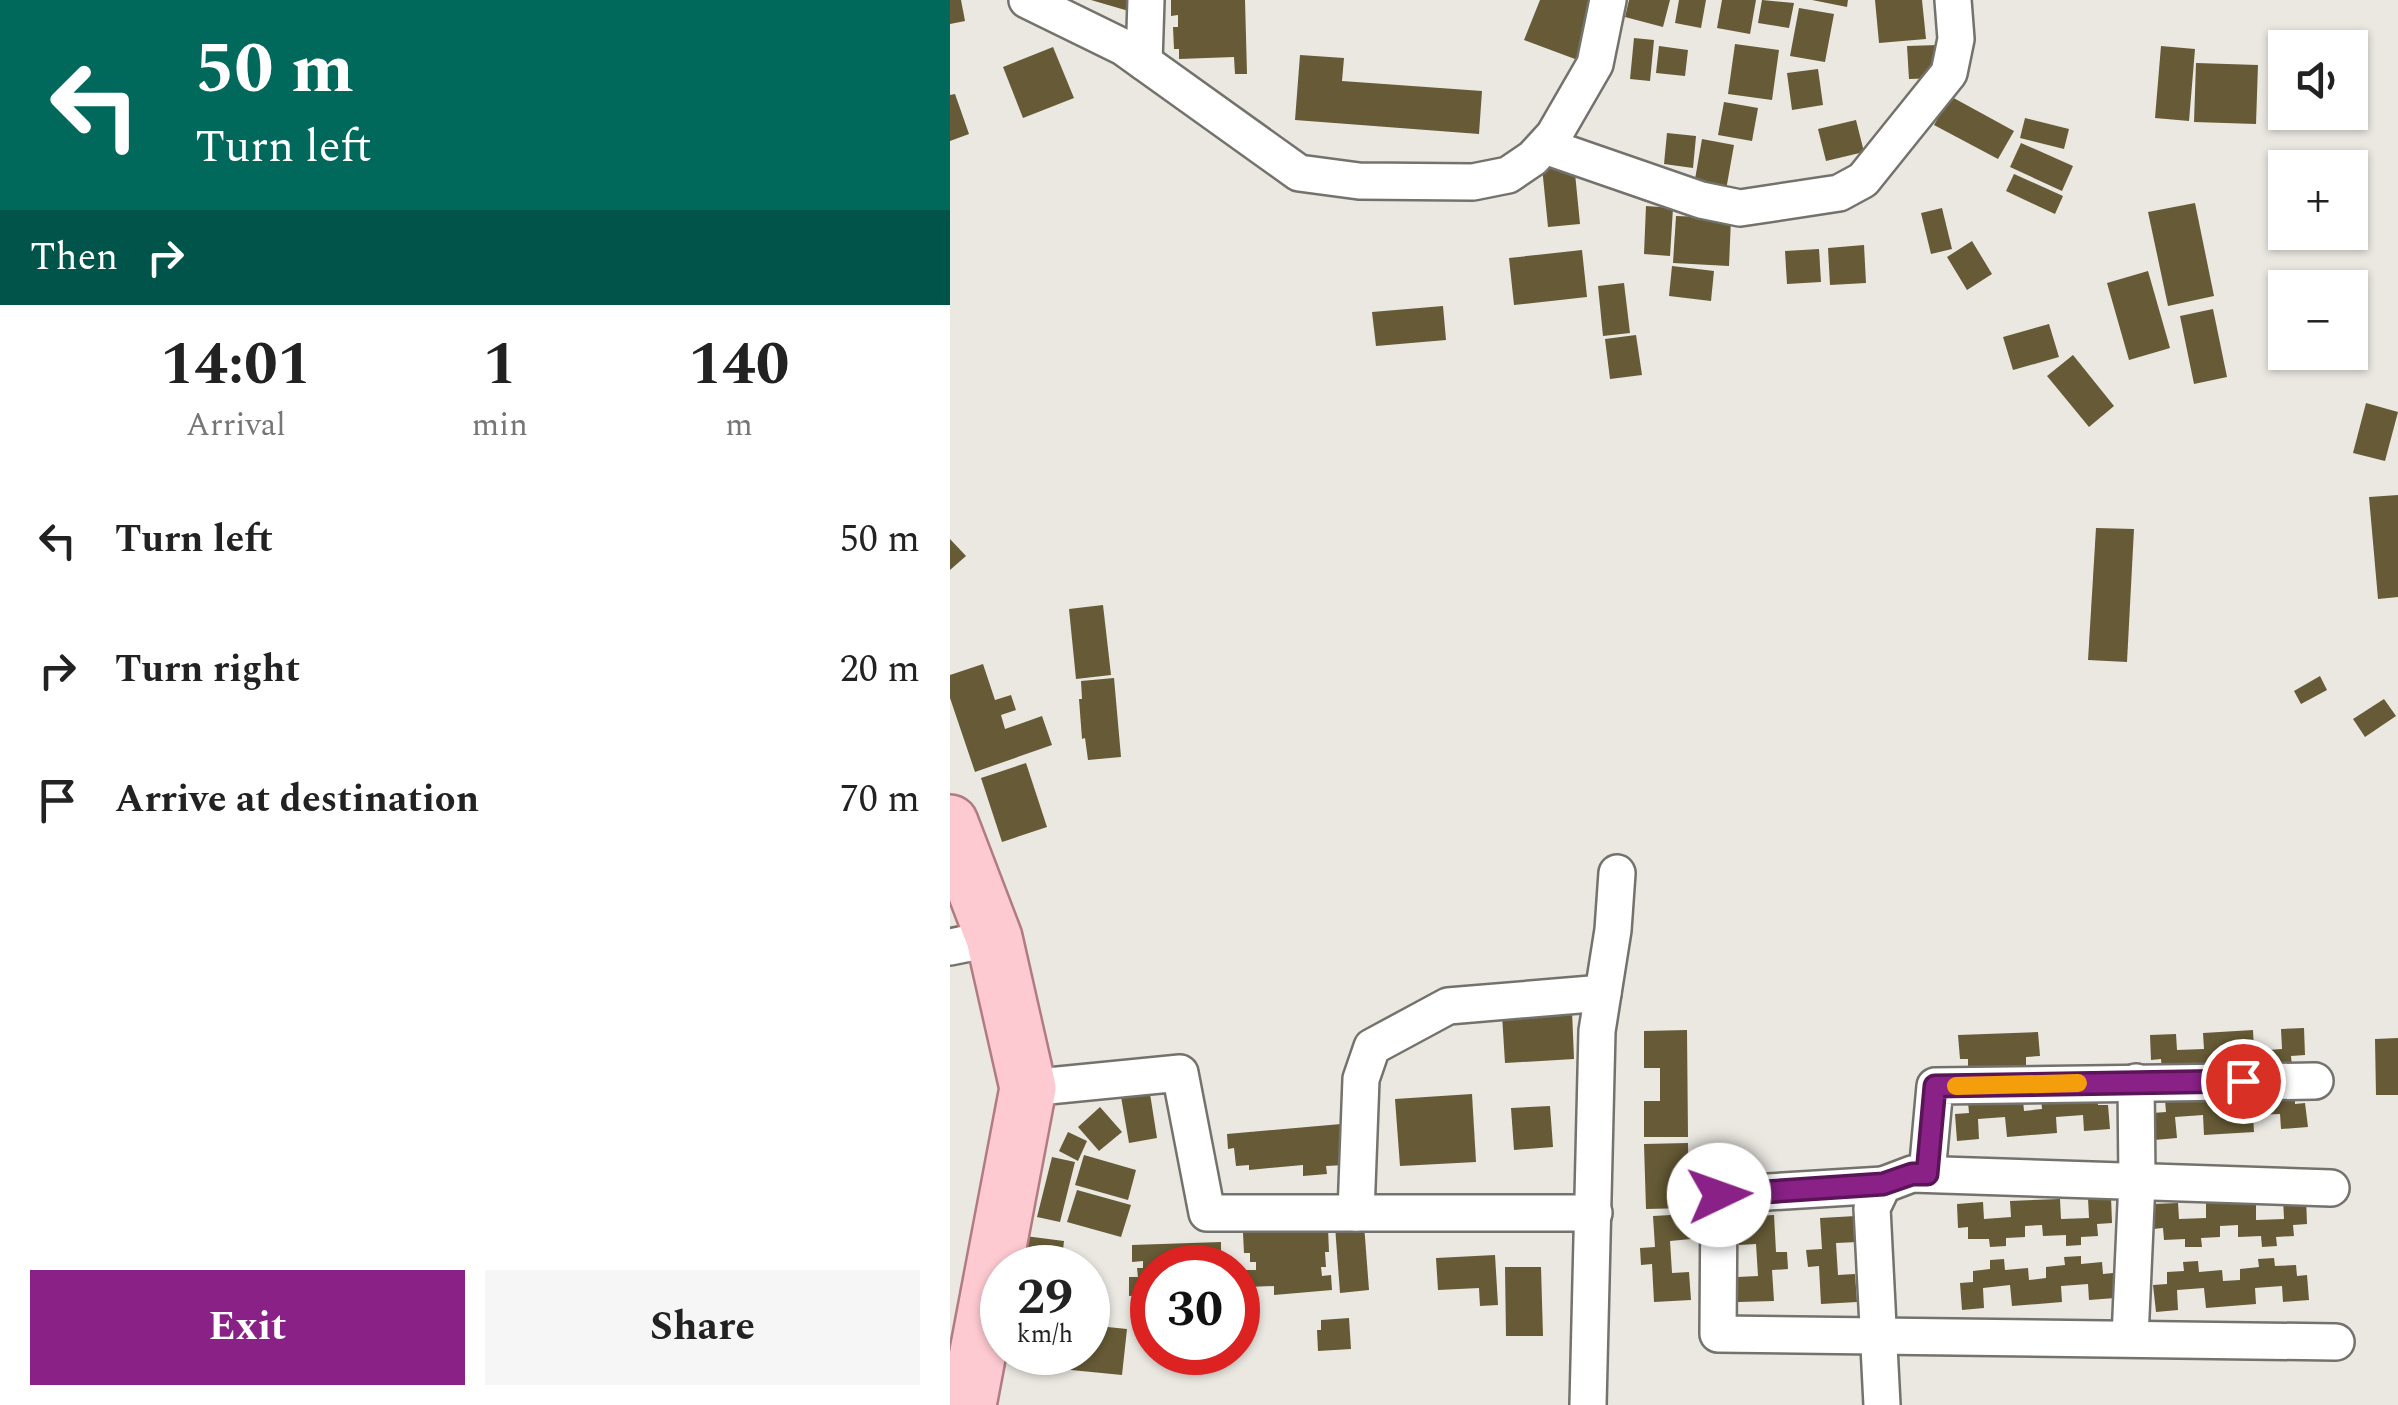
<!DOCTYPE html>
<meta charset="utf-8">
<style>
:root{--surface:#fff;--page:#f6f6f6;--text:#222;--muted:#767676;--accent:#892187}
body{margin:0;font-family:Spectral,serif;background:var(--page);color:var(--text);height:100vh;display:flex;flex-direction:column;font-size:38px;white-space:nowrap}
*{box-sizing:border-box;margin:0}
p{font-size:32px;color:var(--muted)}
.icon{flex:none;width:55px;height:55px;fill:none;stroke:currentColor;stroke-width:2;stroke-linecap:round;stroke-linejoin:round}
.map{position:relative;flex:1;overflow:hidden}
.side{display:flex;flex-direction:column;background:var(--surface);width:950px}
.side>*{flex:none}
.top-card{background:#00695c;color:#fff;overflow:hidden}
.buttons{position:absolute;left:1318px;top:30px;display:grid;gap:20px}
.buttons a{display:grid;place-items:center;width:100px;height:100px;border-radius:0px;background:var(--surface);box-shadow:0 2px 8px #0004;font-size:50px}
.speed{position:absolute;left:30px;top:1245px;display:flex;gap:20px;font-size:50px;font-weight:700;text-align:center}
.speed>*{display:grid;place-content:center;width:130px;height:130px;border-radius:50%;background:var(--surface);box-shadow:0 2px 8px #0004;line-height:1}
.speed small{font-size:25px;font-weight:400}
.speed .limit{border:15px solid #d22;background:#fff;color:#111}
.pin{position:absolute;display:grid;place-items:center;width:85px;height:85px;color:#fff;margin:-42px;border:5px solid #fff;border-radius:50%;box-shadow:0 2px 10px #0007}
.me{position:absolute;width:110px;margin:-55px;rotate:87deg;stroke-linejoin:round;filter:drop-shadow(0 0 8px #0008)}
.turn{display:flex;align-items:center;gap:35px;height:210px;padding:0 30px;font-size:45px}
.turn .icon{width:130px;height:130px;stroke-width:2.5}
.turn b{display:block;font-size:70px;line-height:85px}
.then{display:flex;align-items:center;height:95px;padding:0 30px;background:#0003;gap:20px;font-size:38px}
.eta{display:flex;justify-content:space-evenly;align-items:center;height:170px;text-align:center}
.eta b{font-size:60px;font-weight:700;line-height:70px}
.action{display:flex;gap:20px;margin-top:auto;padding:20px 30px}
.action a{flex:1;height:115px;border-radius:0px;background:var(--accent);color:#fff;font-size:40px;font-weight:700;line-height:115px;text-align:center}
.action a+a{background:var(--page);color:var(--text)}
ul{padding:0;list-style:none}
li{display:flex;align-items:center;gap:30px;height:130px;padding:0 30px}
li div{flex:1}
li b{display:block;font-size:38px}
li em{font-style:normal}
main{display:flex;flex:1;min-height:0}
.map>svg:first-child{display:block}
</style>
<main>
<section class="side">
<div class="top-card">
<div class="turn"><svg class="icon" aria-label="left" viewBox="0 0 24 24"><path d="M17 20v-9H6M10 6l-5 5 5 5"/></svg><div><b>50 m</b>Turn left</div></div>
<div class="then">Then<svg class="icon" aria-label="right" viewBox="0 0 24 24"><path d="M7 20v-9h11M14 6l5 5-5 5"/></svg></div>
</div>
<div class="eta">
<div><b>14:01</b><p>Arrival</p></div>
<div><b>1</b><p>min</p></div>
<div><b>140</b><p>m</p></div>
</div>
<ul>
<li><svg class="icon" aria-label="left" viewBox="0 0 24 24"><path d="M17 20v-9H6M10 6l-5 5 5 5"/></svg><div><b>Turn left</b></div><em>50 m</em></li>
<li><svg class="icon" aria-label="right" viewBox="0 0 24 24"><path d="M7 20v-9h11M14 6l5 5-5 5"/></svg><div><b>Turn right</b></div><em>20 m</em></li>
<li><svg class="icon" aria-label="arrive" viewBox="0 0 24 24"><path d="M6 21V4h12l-3 4 3 4H6"/></svg><div><b>Arrive at destination</b></div><em>70 m</em></li>
</ul>
<div class="action"><a>Exit</a><a>Share</a></div>
</section>
<div class="map">
<svg width="1448" height="1405" viewBox="0 0 1448 1405">
<rect width="100%" height="100%" fill="#eae8e1"/>
<g fill="#665b36">
<path d="M0,0H11L15,21L0,24Z"/>
<path d="M141,0H185L182,12Z"/>
<path d="M221,0H295L297,74H285L284,57L229,59V49H224L223,27H228V15L221,16Z"/>
<path d="M590,0H641L633,62L574,40Z"/>
<path d="M679,0H720L713,27L675,17Z"/>
<path d="M729,0H756L751,28L725,23Z"/>
<path d="M772,0H806L800,34L767,28Z"/>
<path d="M812,0L844,3L839,28L808,23Z"/>
<path d="M862,0H898L897,7Z"/>
<path d="M925,0H972L976,39L929,43Z"/>
<path d="M849,8L884,14L875,62L840,56Z"/>
<path d="M684,38L704,40L700,81L680,79Z"/>
<path d="M785,44L829,50L822,100L778,94Z"/>
<path d="M988,45L989,78L959,79L957,46Z"/>
<path d="M709,46L738,50L735,76L706,73Z"/>
<path d="M1211,46L1245,49L1239,121L1205,118Z"/>
<path d="M103,47L124,98L73,118L53,67Z"/>
<path d="M350,55L394,58L392,81L532,91L529,134L345,120Z"/>
<path d="M1246,63L1308,65L1306,124L1244,122Z"/>
<path d="M868,69L873,105L842,110L837,73Z"/>
<path d="M5,94L19,134L0,141V95Z"/>
<path d="M1000,96L1064,131L1048,159L984,125Z"/>
<path d="M774,102L808,108L802,141L768,135Z"/>
<path d="M1075,118L1119,129L1114,149L1070,138Z"/>
<path d="M906,120L914,152L876,161L868,129Z"/>
<path d="M717,133L746,136L743,168L714,164Z"/>
<path d="M752,139L784,145L776,190L744,185Z"/>
<path d="M1071,143L1123,166L1112,191L1060,167Z"/>
<path d="M624,163L630,224L598,227L592,167Z"/>
<path d="M1064,174L1113,196L1105,214L1056,191Z"/>
<path d="M1245,203L1264,296L1218,306L1198,212Z"/>
<path d="M696,206L723,208L720,256L694,254Z"/>
<path d="M992,208L1002,249L981,254L971,213Z"/>
<path d="M726,216L781,218L779,266L723,263Z"/>
<path d="M1344,232H1385L1386,239L1347,247Z"/>
<path d="M1022,241L1042,274L1017,290L997,257Z"/>
<path d="M914,245L916,283L880,285L878,248Z"/>
<path d="M869,249L871,282L837,284L835,251Z"/>
<path d="M632,250L637,297L564,305L559,258Z"/>
<path d="M722,266L764,271L761,301L719,296Z"/>
<path d="M1198,271L1220,348L1179,360L1157,283Z"/>
<path d="M674,283L680,333L653,336L648,286Z"/>
<path d="M493,306L496,340L426,346L422,312Z"/>
<path d="M1263,309L1277,377L1244,384L1230,316Z"/>
<path d="M1099,324L1109,357L1063,370L1053,337Z"/>
<path d="M686,335L692,375L660,379L655,339Z"/>
<path d="M1123,355L1164,406L1139,427L1097,376Z"/>
<path d="M1416,403L1448,412L1435,461L1403,453Z"/>
<path d="M1448,495V597L1428,599L1419,497Z"/>
<path d="M1146,528L1184,529L1177,662L1138,660Z"/>
<path d="M0,539L16,556L0,570Z"/>
<path d="M153,605L161,675L126,679L119,609Z"/>
<path d="M33,664L45,700L61,695L66,710L51,715L55,729L92,716L102,745L25,772L0,698V675Z"/>
<path d="M1370,676L1377,690L1351,704L1344,691Z"/>
<path d="M164,678L171,757L138,760L135,738L132,739L129,699H132L131,681Z"/>
<path d="M1434,699L1446,716L1415,737L1403,719Z"/>
<path d="M76,763L97,827L52,842L31,778Z"/>
<path d="M622,1011L624,1059L555,1063L552,1015Z"/>
<path d="M1354,1028L1355,1055L1341,1056L1342,1067L1286,1068V1056L1268,1057V1069L1212,1071L1211,1059L1201,1060L1200,1035L1226,1034L1227,1050L1254,1049L1253,1033L1303,1030L1304,1051L1332,1049L1331,1029Z"/>
<path d="M737,1030L738,1137H694V1101H710V1068H694V1031Z"/>
<path d="M1088,1032L1090,1056L1076,1057V1066H1062V1076L1040,1077V1067L1018,1068V1059H1010L1008,1035Z"/>
<path d="M1448,1038V1095H1426L1425,1039Z"/>
<path d="M198,1081L207,1138L179,1143L169,1085Z"/>
<path d="M1345,1092V1104L1355,1103L1358,1127L1331,1129L1330,1114L1303,1115L1304,1132L1254,1135L1253,1115L1225,1117L1227,1138L1204,1140L1202,1113L1216,1112L1215,1100L1270,1098L1271,1109L1289,1108L1288,1096Z"/>
<path d="M522,1094L526,1162L450,1166L445,1099Z"/>
<path d="M1147,1094L1148,1105H1158L1160,1129L1134,1131L1133,1115L1106,1117L1107,1133L1057,1137L1055,1117L1028,1119L1029,1139L1007,1141L1005,1114L1019,1113L1018,1102L1073,1100L1074,1111L1092,1109L1091,1098Z"/>
<path d="M600,1106L603,1147L564,1150L561,1108Z"/>
<path d="M150,1107L172,1132L149,1151L128,1127Z"/>
<path d="M391,1124L395,1165L376,1166L377,1174L353,1176V1165L299,1170V1165L286,1166L284,1148L278,1149L277,1134Z"/>
<path d="M118,1132L137,1141L128,1161L109,1151Z"/>
<path d="M738,1143L739,1208L696,1209L694,1144Z"/>
<path d="M134,1155L186,1170L178,1200L125,1185Z"/>
<path d="M102,1157L125,1162L110,1222L87,1217Z"/>
<path d="M127,1190L181,1205L171,1237L117,1222Z"/>
<path d="M1161,1197L1162,1223L1147,1224L1148,1236L1131,1237V1245L1116,1246V1235L1093,1236L1092,1225L1075,1226V1237L1056,1238V1246L1040,1247L1039,1239H1018V1227L1008,1228L1007,1204L1033,1202L1034,1219L1061,1217L1060,1201L1110,1199L1111,1219L1139,1218L1138,1198Z"/>
<path d="M1356,1197L1357,1224L1343,1225L1344,1236L1326,1237L1327,1246L1312,1247L1311,1236L1288,1237V1225L1270,1226V1237L1251,1238L1252,1247H1235V1239L1214,1240L1213,1228L1203,1229L1202,1204L1228,1203L1229,1219L1256,1218V1202L1306,1200V1220L1334,1219L1333,1198Z"/>
<path d="M739,1214L741,1239L720,1241L722,1273L739,1272L741,1300L704,1302L702,1264L691,1265L690,1248L705,1247L703,1216Z"/>
<path d="M824,1215L826,1252H837L838,1269L822,1270L824,1301L788,1302L787,1277L808,1276L806,1244L789,1245L788,1217Z"/>
<path d="M906,1216L908,1242L886,1243L888,1275L905,1274L907,1302L871,1304L869,1266L858,1267L856,1250L872,1249L870,1218Z"/>
<path d="M414,1224L419,1290L390,1293L385,1226Z"/>
<path d="M378,1228L379,1252H375L376,1267H371L372,1276L381,1275L382,1290L324,1295V1286L297,1287L296,1270H306V1262H300V1253H294L293,1233Z"/>
<path d="M75,1236L114,1241L111,1268H71Z"/>
<path d="M271,1242V1260H261V1268H202V1295L179,1296V1277H188L187,1268H193V1261L182,1262V1245Z"/>
<path d="M545,1255L548,1305L530,1306L529,1288L488,1290L486,1258Z"/>
<path d="M1131,1256V1264L1152,1262L1153,1274L1163,1273L1165,1298L1139,1300L1138,1284L1111,1286L1112,1302L1062,1306L1060,1285L1033,1288L1034,1308L1012,1310L1010,1283L1023,1282V1271L1040,1269V1260L1054,1259L1055,1270L1078,1268L1079,1280L1096,1278V1267L1115,1265L1114,1257Z"/>
<path d="M1324,1258L1325,1266L1346,1265L1347,1276L1357,1275L1359,1300L1333,1302L1332,1286L1305,1288L1306,1304L1256,1308L1254,1288L1227,1290L1228,1310L1206,1312L1203,1285L1217,1284V1272L1234,1271L1233,1262L1248,1261L1249,1272L1272,1270L1273,1281L1290,1280V1269L1309,1267L1308,1259Z"/>
<path d="M555,1267H591L593,1336H556Z"/>
<path d="M399,1318L401,1349L368,1351L367,1330H371V1320Z"/>
<path d="M138,1325L177,1329L172,1375L80,1366L82,1352H138Z"/>
</g>
<g fill="none" stroke-linecap="round" stroke-linejoin="round">
<g stroke="#74726c" stroke-width="40">
<g id="street">
<path d="M77,0L173,47L349,173L409,181L523,182L558,175L583,158L604,135L645,64L658,0"/>
<path d="M194,62L196,0"/>
<path d="M595,146L751,200L790,208L889,193L913,180L999,73L1006,39L1003,0"/>
<path d="M0,947L44,938"/>
<path d="M78,1088L230,1073L257,1213H644"/>
<path d="M977,1174L985,1086L1365,1081"/>
<path d="M933,1185L769,1195L768,1334L1386,1342"/>
<path d="M406,1213L411,1079L422,1047L498,1006L653,993"/>
<path d="M1180,1338L1187,1181L1186,1082"/>
<path d="M638,1405L647,1031L663,930L667,873"/>
<path d="M932,1405L922,1208L933,1185L962,1174L1381,1188"/>
</g>
</g>
<g stroke="#b27b82" stroke-width="60">
<path id="primary" d="M0,823L44,938L78,1088L18,1405"/>
</g>
<use href="#street" stroke="#fff" stroke-width="35"/>
<use href="#primary" stroke="#fdcad1" stroke-width="55"/>
</g>
<g fill="none" stroke-linecap="round" stroke-linejoin="round">
<g stroke="#591558" stroke-width="25">
<path id="route" d="M769,1195L933,1184L962,1174H977L985,1086L1293,1081"/>
</g>
<use href="#route" stroke="#892187" stroke-width="18"/>
<path stroke="#f59e0b" stroke-width="18" d="M1006,1086L1128,1083"/>
</g>
</svg>
<div class="buttons">
<a><svg class="icon" aria-label="sound" viewBox="0 0 24 24"><path d="M4 9h4l5-4v14l-5-4H4zM17 9q2 3 0 6"/></svg></a>
<a>+</a>
<a>−</a>
</div>
<div class="speed"><div>29<small>km/h</small></div><div class="limit">30</div></div>
<div class="pin" style="left:1293px;top:1081px;background:#d93025"><svg class="icon" aria-label="arrive" viewBox="0 0 24 24"><path d="M6 21V4h12l-3 4 3 4H6"/></svg></div>
<svg class="me" style="left:769px;top:1195px" viewBox="-20 -20 40 40"><circle r="19" fill="#fff"/><path d="M0-13L10 11 0 6-10 11z" fill="#892187"/></svg>
</div>
</main>
